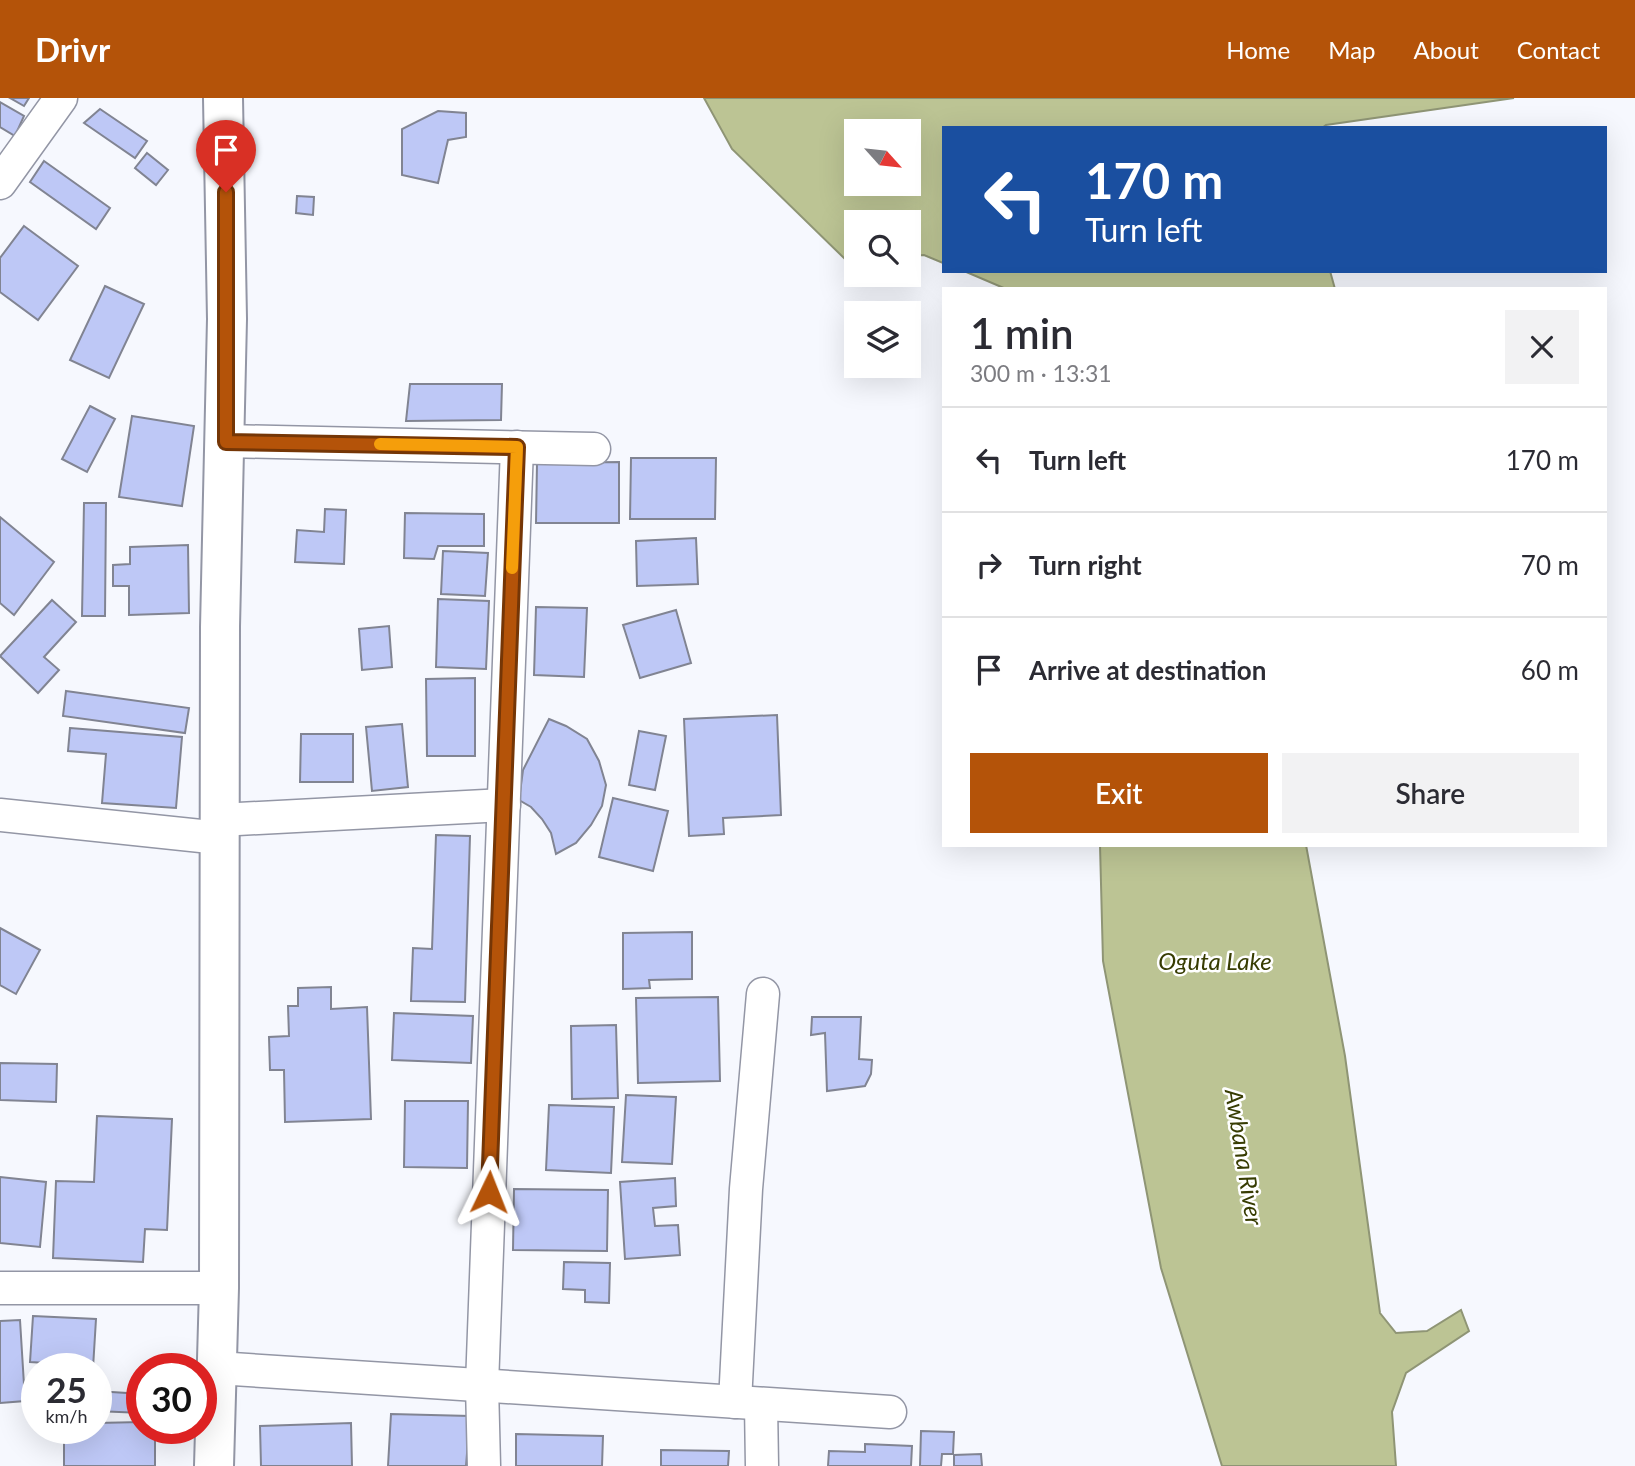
<!DOCTYPE html>
<meta charset="utf-8">
<style>
:root{--surface:#fff;--page:#f2f2f3;--text:#2b2b33;--muted:#7c7c81;--line:#e1e1e2;--accent:#b45309}
body{margin:0;font-family:Lato,sans-serif;background:var(--page);color:var(--text);height:100vh;display:flex;flex-direction:column;font-size:26px;white-space:nowrap}
*{box-sizing:border-box;margin:0}
p{font-size:23px;color:var(--muted)}
.icon{flex:none;width:38px;height:38px;fill:none;stroke:currentColor;stroke-width:2;stroke-linecap:round;stroke-linejoin:round}
.map{position:relative;flex:1;overflow:hidden}
.details{position:absolute;left:942px;top:189px;width:665px;height:560px;display:flex;flex-direction:column;background:var(--surface);border-radius:0px;box-shadow:0 7px 28px #0002}
.details>*{flex:none}
.top-card{position:absolute;left:942px;top:28px;width:665px;height:147px;border-radius:0px;box-shadow:0 7px 28px #0002;background:#1a4fa0;color:#fff;overflow:hidden}
.needle{width:46px;rotate:117deg}
.buttons{position:absolute;left:844px;top:21px;display:grid;gap:14px}
.buttons a{display:grid;place-items:center;width:77px;height:77px;border-radius:0px;background:var(--surface);box-shadow:0 7px 28px #0002;font-size:35px}
.speed{position:absolute;left:21px;top:1255px;display:flex;gap:14px;font-size:35px;font-weight:700;text-align:center}
.speed>*{display:grid;place-content:center;width:91px;height:91px;border-radius:50%;background:var(--surface);box-shadow:0 7px 28px #0002;line-height:1}
.speed small{font-size:18px;font-weight:400}
.speed .limit{border:10px solid #d22;background:#fff;color:#111}
.pin{position:absolute;display:grid;place-items:center;width:60px;height:60px;color:#fff;margin:-72px -30px;border-radius:50% 50% 50% 0;rotate:-45deg;box-shadow:0 0 7px #0007}
.pin .icon{rotate:45deg}
.me{position:absolute;width:77px;margin:-38px;rotate:2deg;stroke-linejoin:round;filter:drop-shadow(0 0 5px #0008)}
.turn{display:flex;align-items:center;gap:24px;height:147px;padding:0 28px;font-size:32px}
.turn .icon{width:91px;height:91px;stroke-width:2.5}
.turn b{display:block;font-size:49px;line-height:60px}
.round{display:grid;place-items:center;flex:none;width:74px;height:74px;border-radius:0px;background:var(--page)}
.headline{display:flex;align-items:center;justify-content:space-between;height:119px;padding:0 28px}
h1{font-size:42px;font-weight:600;line-height:52px}
.action{display:flex;gap:14px;margin-top:auto;padding:14px 28px}
.action a{flex:1;height:80px;border-radius:0px;background:var(--accent);color:#fff;font-size:28px;font-weight:600;line-height:80px;text-align:center}
.action a+a{background:var(--page);color:var(--text)}
ul{padding:0;list-style:none}
li{display:flex;align-items:center;gap:21px;height:105px;padding:0 28px;border-top:2px solid var(--line)}
li div{flex:1}
li b{display:block;font-size:26px}
li em{font-style:normal}
header{display:flex;align-items:center;gap:42px;box-sizing:border-box;height:98px;padding:0 35px;background:var(--accent);color:#fff}
header strong{font-size:33px}
nav{display:flex;gap:38px;margin-inline-start:auto;font-size:24px}
.map>svg:first-child{display:block}
</style>
<header>
<strong>Drivr</strong>
<nav><a>Home</a><a>Map</a><a>About</a><a>Contact</a></nav>
</header>
<div class="map">
<svg width="1635" height="1368" viewBox="0 0 1635 1368">
<rect width="100%" height="100%" fill="#f6f8fe"/>
<g fill="#bcc494" stroke="#8f9575" stroke-width="2" fill-rule="evenodd">
<path d="M704,0H1514L1326,27L1322,30H943V165L924,157L908,158V124H856V161L846,162L732,51ZM856,33H908V86H856Z"/>
<path d="M964,173H1330L1335,191H1006Z"/>
<path d="M1100,747H1306L1345,958L1380,1215L1396,1235L1427,1233L1461,1212L1469,1233L1406,1275L1392,1314L1396,1368H1222L1161,1170L1103,863Z"/>
</g>
<g fill="#bec8f6" stroke="#818492" stroke-width="2">
<path d="M10,0H29L24,8Z"/>
<path d="M0,4L24,18L15,38L0,29Z"/>
<path d="M100,11L147,43L135,60L84,25Z"/>
<path d="M438,13L466,15V39L448,42L438,85L402,77V31Z"/>
<path d="M147,55L168,72L156,87L135,70Z"/>
<path d="M44,63L110,110L96,131L30,84Z"/>
<path d="M297,98L314,99L313,117L296,115Z"/>
<path d="M24,128L78,168L38,222L0,194V160Z"/>
<path d="M105,188L144,206L109,280L70,262Z"/>
<path d="M410,286H502L501,322L406,323Z"/>
<path d="M90,308L115,321L87,374L62,361Z"/>
<path d="M132,318L194,328L182,408L119,399Z"/>
<path d="M631,360H716L715,421H630Z"/>
<path d="M619,364V425H536L537,365Z"/>
<path d="M84,405H106L105,518H82Z"/>
<path d="M325,411L346,412L344,466L295,464L297,432L324,434Z"/>
<path d="M405,415L484,416V448H438L434,461L404,460Z"/>
<path d="M0,419L54,464L14,517L0,505Z"/>
<path d="M696,440L698,486L637,488L636,443Z"/>
<path d="M188,447L189,515L129,517V488H113V467L130,466V449Z"/>
<path d="M443,453L488,455L485,498L441,496Z"/>
<path d="M438,501L489,503L486,571L436,569Z"/>
<path d="M52,502L76,524L44,559L59,572L38,595L0,558Z"/>
<path d="M536,509L587,510L584,579L534,577Z"/>
<path d="M676,512L691,565L640,580L623,527Z"/>
<path d="M389,528L392,569L362,572L359,531Z"/>
<path d="M475,580V658H427L426,581Z"/>
<path d="M66,593L189,610L185,635L63,618Z"/>
<path d="M777,617L781,717L723,720L724,736L689,738L684,621Z"/>
<path d="M549,621L566,628L587,641L599,663L606,687L602,708L591,727L576,745L556,756L551,735L542,721L531,709L519,702L523,672Z"/>
<path d="M402,626L408,689L372,693L366,629Z"/>
<path d="M70,630L182,639L176,710L102,705L106,656L68,653Z"/>
<path d="M639,633L666,638L655,692L629,687Z"/>
<path d="M301,636H353V684H300Z"/>
<path d="M613,700L668,713L653,773L599,759Z"/>
<path d="M436,737L470,738L465,904L411,903L413,850L432,851Z"/>
<path d="M0,830L40,852L16,896L0,887Z"/>
<path d="M692,834V881L649,882L650,890L623,891V835Z"/>
<path d="M331,889V911L367,909L371,1021L285,1024L284,972H270L269,939L289,938L288,908H298V890Z"/>
<path d="M718,899L720,983L638,985L636,900Z"/>
<path d="M394,915L473,918L471,965L392,962Z"/>
<path d="M812,919H861L859,961L872,962L871,976L865,988L827,993L825,935L811,937Z"/>
<path d="M616,927L618,1000L572,1001L571,928Z"/>
<path d="M0,965L57,966L56,1004L0,1002Z"/>
<path d="M626,997L676,999L672,1066L622,1064Z"/>
<path d="M405,1003H468L467,1070L404,1069Z"/>
<path d="M549,1007L614,1009L611,1075L546,1072Z"/>
<path d="M97,1018L172,1021L167,1132L145,1131L143,1164L53,1160L56,1083L94,1084Z"/>
<path d="M0,1079L46,1084L40,1149L0,1145Z"/>
<path d="M675,1080L676,1108L653,1110L655,1128L678,1127L680,1157L625,1161L620,1084Z"/>
<path d="M514,1091L608,1092L607,1153L513,1152Z"/>
<path d="M564,1164L610,1165L609,1205L585,1204V1192L563,1191Z"/>
<path d="M33,1218L96,1221L93,1270H63V1266L30,1264Z"/>
<path d="M20,1222L25,1303L0,1305V1223Z"/>
<path d="M96,1293L142,1296V1315L96,1313Z"/>
<path d="M391,1316L470,1318L466,1368H388Z"/>
<path d="M142,1324V1330H155V1368H64V1330H96V1325Z"/>
<path d="M351,1325L352,1368H261L260,1328Z"/>
<path d="M921,1333L954,1334L953,1356H942L941,1368H920Z"/>
<path d="M516,1336L603,1338L602,1368H516Z"/>
<path d="M865,1346L912,1348L911,1368H828L829,1353L865,1354Z"/>
<path d="M661,1352L729,1353L728,1368H661Z"/>
<path d="M981,1356L982,1368H954V1357Z"/>
</g>
<g fill="none" stroke-linecap="round" stroke-linejoin="round">
<g stroke="#9396a5" stroke-width="35">
<g id="minor">
<path d="M0,85L61,0"/>
<path d="M226,343L594,351"/>
<path d="M0,717L220,740"/>
<path d="M220,722L504,707"/>
<path d="M0,1190H219"/>
<path d="M217,1270L890,1314"/>
<path d="M735,1304L746,1091L763,896"/>
<path d="M761,1306L762,1368"/>
<path d="M484,1368L482,1287L517,349"/>
</g>
</g>
<g stroke="#9396a5" stroke-width="42">
<path id="tertiary" d="M214,1368L219,1190L220,529L227,221L223,0"/>
</g>
<use href="#minor" stroke="#fff" stroke-width="32"/>
<use href="#tertiary" stroke="#fff" stroke-width="38"/>
</g>
<g fill="none" stroke-linecap="round" stroke-linejoin="round">
<g stroke="#753606" stroke-width="18">
<path id="route" d="M226,94V344L517,349L489,1094"/>
</g>
<use href="#route" stroke="#b45309" stroke-width="12"/>
<path stroke="#f59e0b" stroke-width="12" d="M380,346L517,349L512,470"/>
</g>
<g text-anchor="middle" dominant-baseline="central" stroke-width="5" stroke-linejoin="round" paint-order="stroke">
<g font-size="24" font-style="italic" fill="#373c02" stroke="#fff">
<text x="1215" y="862">Oguta Lake</text>
<text transform="translate(1245 1059) rotate(81)">Awbana River</text>
</g>
</g>
</svg>
<div class="buttons">
<a><svg class="needle" viewBox="-14 -14 28 28"><path d="M0-13l5 13h-10z" fill="#e53935"/><path d="M0 13l5-13h-10z" fill="#7c7c81"/></svg></a>
<a><svg class="icon" aria-label="search" viewBox="0 0 24 24"><circle cx="10" cy="10" r="6"/><path d="M15 15l6 6"/></svg></a>
<a><svg class="icon" aria-label="layers" viewBox="0 0 24 24"><path d="M12 4l9 5-9 5-9-5zM3 14l9 5 9-5"/></svg></a>
</div>
<div class="speed"><div>25<small>km/h</small></div><div class="limit">30</div></div>
<div class="pin" style="left:226px;top:94px;background:#d93025"><svg class="icon" aria-label="arrive" viewBox="0 0 24 24"><path d="M6 21V4h12l-3 4 3 4H6"/></svg></div>
<svg class="me" style="left:489px;top:1094px" viewBox="-20 -20 40 40"><path d="M0-17L14 15 0 8-14 15z" fill="#b45309" stroke="#fff" stroke-width="4"/></svg>
<div class="top-card">
<div class="turn"><svg class="icon" aria-label="left" viewBox="0 0 24 24"><path d="M17 20v-9H6M10 6l-5 5 5 5"/></svg><div><b>170 m</b>Turn left</div></div>
</div>
<section class="details">
<div class="headline"><div><h1>1 min</h1><p>300 m · 13:31</p></div><a class="round"><svg class="icon" aria-label="close" viewBox="0 0 24 24"><path d="M6 6l12 12M18 6L6 18"/></svg></a></div>
<ul>
<li><svg class="icon" aria-label="left" viewBox="0 0 24 24"><path d="M17 20v-9H6M10 6l-5 5 5 5"/></svg><div><b>Turn left</b></div><em>170 m</em></li>
<li><svg class="icon" aria-label="right" viewBox="0 0 24 24"><path d="M7 20v-9h11M14 6l5 5-5 5"/></svg><div><b>Turn right</b></div><em>70 m</em></li>
<li><svg class="icon" aria-label="arrive" viewBox="0 0 24 24"><path d="M6 21V4h12l-3 4 3 4H6"/></svg><div><b>Arrive at destination</b></div><em>60 m</em></li>
</ul>
<div class="action"><a>Exit</a><a>Share</a></div>
</section>
</div>
